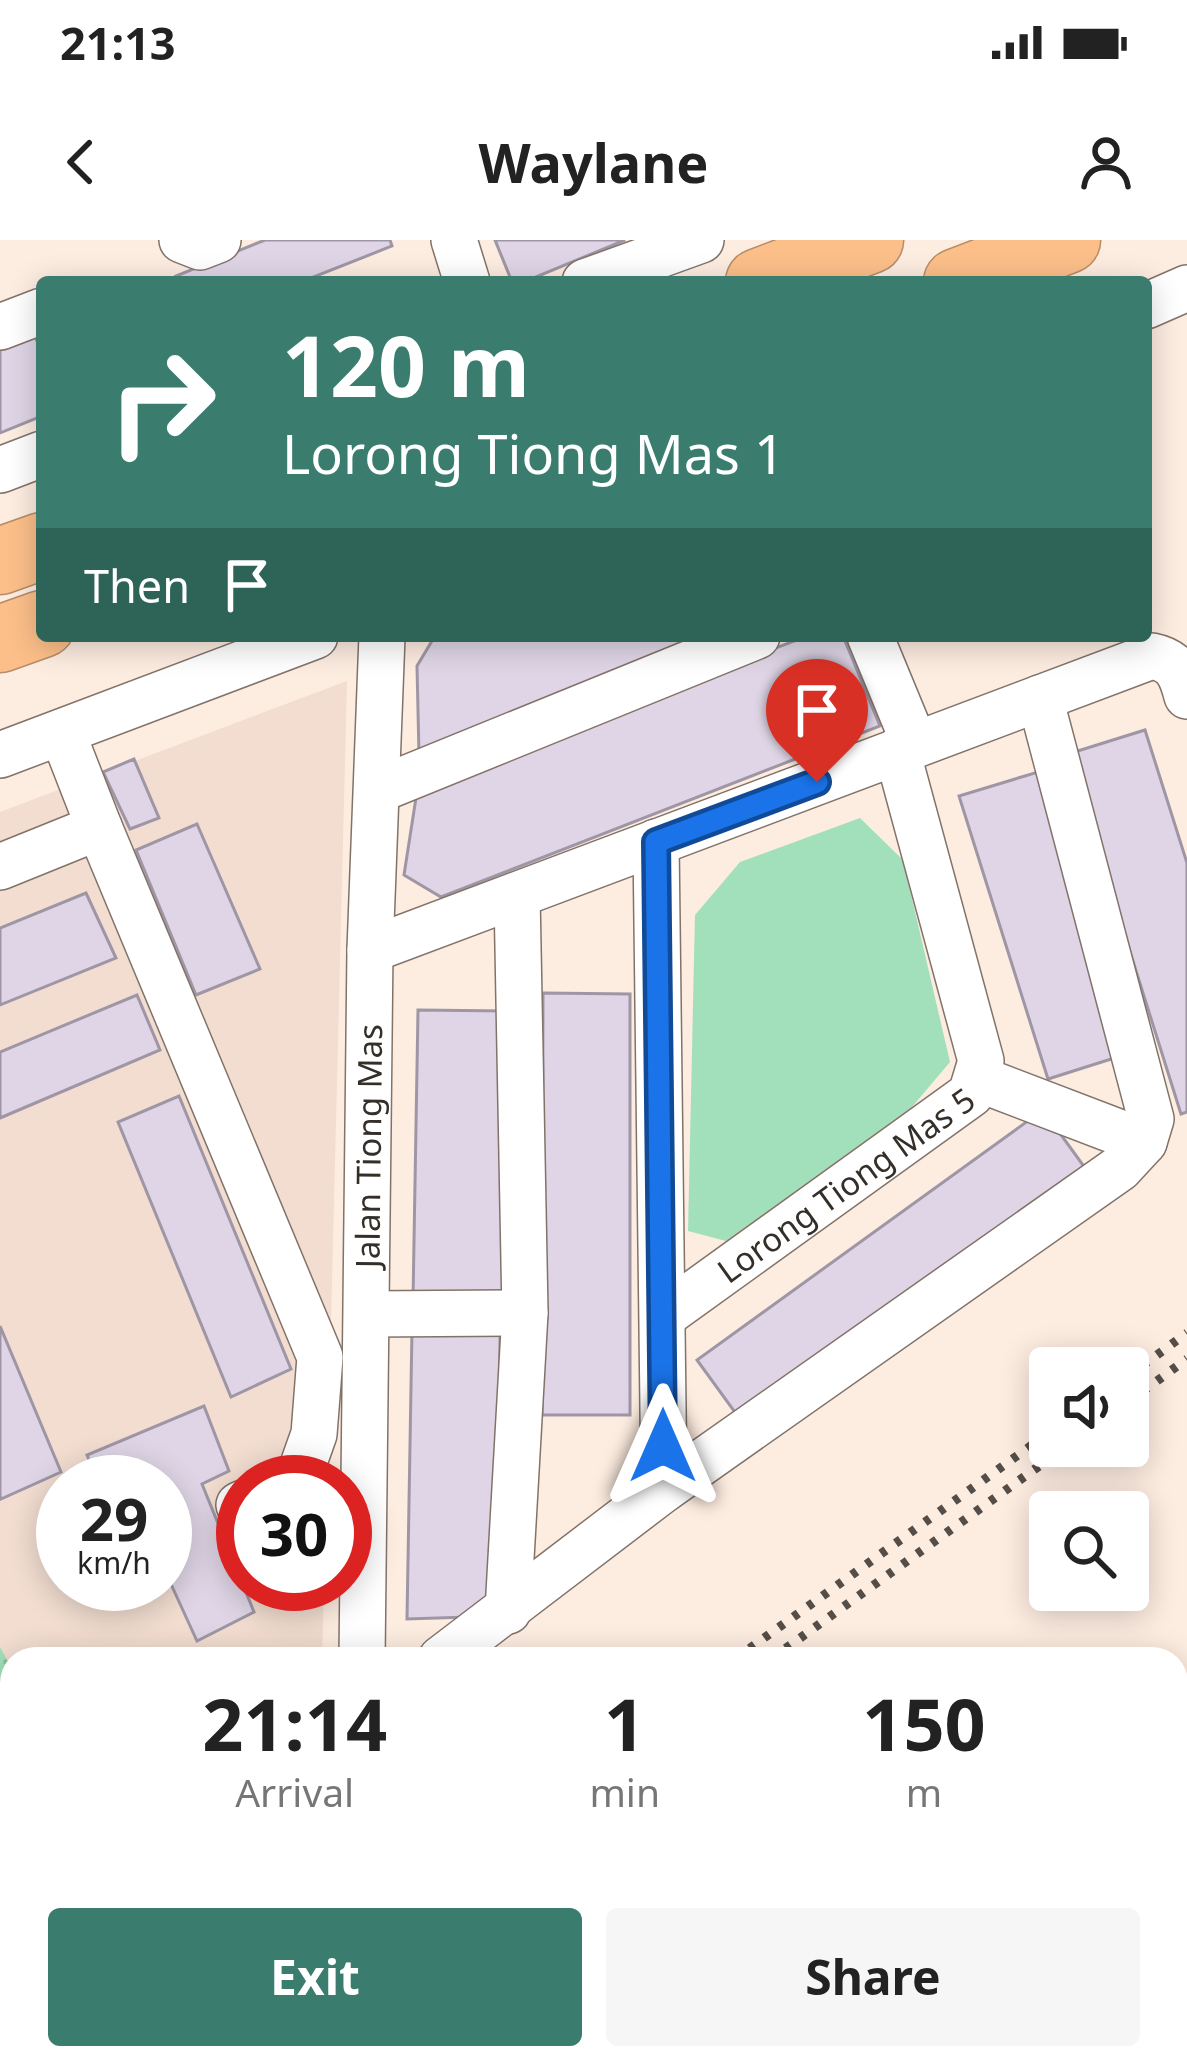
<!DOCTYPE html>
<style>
:root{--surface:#fff;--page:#f6f6f6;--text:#222;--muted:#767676;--accent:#3a7d6f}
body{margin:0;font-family:"Noto Sans",sans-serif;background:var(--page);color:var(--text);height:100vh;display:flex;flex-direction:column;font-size:45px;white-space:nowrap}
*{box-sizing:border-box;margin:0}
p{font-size:39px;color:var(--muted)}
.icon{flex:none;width:66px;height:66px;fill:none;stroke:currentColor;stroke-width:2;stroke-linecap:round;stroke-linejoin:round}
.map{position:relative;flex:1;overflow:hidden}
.panel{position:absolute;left:0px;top:1407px;width:1188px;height:423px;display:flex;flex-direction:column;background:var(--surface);border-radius:36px 36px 0 0;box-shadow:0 6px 30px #0003}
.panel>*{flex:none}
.hud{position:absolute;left:36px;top:36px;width:1116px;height:366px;border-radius:12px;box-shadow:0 6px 30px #0003;background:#3a7d6f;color:#fff;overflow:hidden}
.controls{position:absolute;left:1029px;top:1107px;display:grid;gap:24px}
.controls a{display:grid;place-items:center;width:120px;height:120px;border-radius:12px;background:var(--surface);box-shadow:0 6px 30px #0003;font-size:60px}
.speed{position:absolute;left:36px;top:1215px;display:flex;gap:24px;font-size:60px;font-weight:700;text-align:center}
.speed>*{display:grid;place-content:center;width:156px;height:156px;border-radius:50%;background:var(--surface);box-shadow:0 6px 30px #0003;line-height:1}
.speed small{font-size:30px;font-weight:400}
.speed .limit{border:18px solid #d22;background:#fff;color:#111}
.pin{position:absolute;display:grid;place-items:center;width:102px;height:102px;color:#fff;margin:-123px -51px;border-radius:50% 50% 50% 0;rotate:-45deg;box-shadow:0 0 12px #0007}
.pin .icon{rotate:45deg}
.me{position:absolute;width:132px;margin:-66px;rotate:0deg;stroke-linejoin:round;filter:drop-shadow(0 0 9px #0008)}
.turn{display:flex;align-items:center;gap:42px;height:252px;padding:0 48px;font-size:54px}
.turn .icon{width:156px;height:156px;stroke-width:2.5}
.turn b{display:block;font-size:84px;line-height:102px}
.then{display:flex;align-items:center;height:114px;padding:0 48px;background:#0003;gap:24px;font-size:45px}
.eta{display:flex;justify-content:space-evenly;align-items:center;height:204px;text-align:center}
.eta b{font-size:72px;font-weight:700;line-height:84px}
.action{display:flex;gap:24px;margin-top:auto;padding:24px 48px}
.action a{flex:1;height:138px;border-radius:12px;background:var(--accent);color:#fff;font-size:48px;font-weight:700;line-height:138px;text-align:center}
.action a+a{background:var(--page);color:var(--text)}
.status{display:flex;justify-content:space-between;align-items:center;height:84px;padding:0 60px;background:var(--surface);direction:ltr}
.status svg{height:33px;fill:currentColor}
header{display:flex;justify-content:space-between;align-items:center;height:156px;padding:0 48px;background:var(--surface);font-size:54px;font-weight:700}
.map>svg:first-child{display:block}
</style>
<div class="status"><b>21:13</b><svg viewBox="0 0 49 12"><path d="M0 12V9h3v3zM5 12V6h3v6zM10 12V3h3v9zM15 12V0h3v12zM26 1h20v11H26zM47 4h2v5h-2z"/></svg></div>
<header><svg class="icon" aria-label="back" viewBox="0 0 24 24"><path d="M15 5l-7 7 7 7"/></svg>Waylane<svg class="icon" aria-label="person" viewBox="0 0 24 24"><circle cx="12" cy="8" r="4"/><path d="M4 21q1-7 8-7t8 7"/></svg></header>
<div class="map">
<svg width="1187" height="1828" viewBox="0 0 1187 1828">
<defs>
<pattern id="grass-dots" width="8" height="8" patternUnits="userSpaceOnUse" patternTransform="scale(3)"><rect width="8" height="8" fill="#a2e0bb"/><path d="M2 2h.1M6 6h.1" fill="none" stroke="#8cc0a1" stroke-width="1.8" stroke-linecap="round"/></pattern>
</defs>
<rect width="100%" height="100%" fill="#fdece0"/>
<path fill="#f2ddd0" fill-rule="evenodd" d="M347,441L327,1242H243V1344H324L322,1419H12V1754L0,1763V572ZM63,1242H165V1344H63Z"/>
<path fill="url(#grass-dots)" d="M0,1407L12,1429V1616L0,1636Z"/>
<path fill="#a2e0bb" d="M860,578L903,620L950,822L912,867L726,1001L688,991L695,675L740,622Z"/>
<g fill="#dfd5e6" stroke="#9f96a5" stroke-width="3">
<path d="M265,0H390L392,6L301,42H179L176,36Z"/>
<path d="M495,0H625L524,42H512Z"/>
<path d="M35,96L42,113V176L0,193V110Z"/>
<path d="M435,396H701L419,515L417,426Z"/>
<path d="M807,396H843L880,486L441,657L404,635L418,545Z"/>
<path d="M1145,490L1187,623V872L1181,874L1068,514Z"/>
<path d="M134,519L159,578L130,589L103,532Z"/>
<path d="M1038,532L1127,814L1048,839L959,556Z"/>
<path d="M197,584L260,729L196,755L136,610Z"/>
<path d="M86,653L116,718L0,765V688Z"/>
<path d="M543,753L630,754V1175H542Z"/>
<path d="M137,755L160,810L0,878V812Z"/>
<path d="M418,770L506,771L504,1057L413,1060Z"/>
<path d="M179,856L291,1129L231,1157L118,882Z"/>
<path d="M1043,870L1088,932L742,1182L697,1120Z"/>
<path d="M0,1086L61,1232L1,1259L0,1256Z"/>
<path d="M412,1089L500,1090L498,1376L407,1379Z"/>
<path d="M204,1166L229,1231L202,1244L254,1372L197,1401L165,1331V1242H99L87,1215Z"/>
</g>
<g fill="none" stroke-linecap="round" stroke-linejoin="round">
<g stroke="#827369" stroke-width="48">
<g id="minor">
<path d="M182,0L200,7L218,0"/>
<path d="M454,0L467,42"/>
<path d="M585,42L701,0"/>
<path d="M1146,66L1187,48"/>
<path d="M0,87L42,71"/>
<path d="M0,230L42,214"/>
<path d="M870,396L915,505"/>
<path d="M0,515L315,396"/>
<path d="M378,550L757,396"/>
<path d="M99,587L320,1117L314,1194L297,1242"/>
<path d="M0,627L99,587L62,492"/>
<path d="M370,710L1152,416C1176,421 1181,433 1187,456"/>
<path d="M979,839L1144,902"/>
<path d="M367,1074L525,1073"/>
<path id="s1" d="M663,1076L971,854L981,821L897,511"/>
<path d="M664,1249L1120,928L1144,902L1151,879L1040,458"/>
<path d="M239,1265L243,1263"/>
<path d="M508,1371L525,1073L517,655"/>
<path id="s2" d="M362,1419L370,710L382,396"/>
<path d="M441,1419L664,1249L656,602"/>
</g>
</g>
<g stroke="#b68d68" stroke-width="69">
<g id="highway">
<path d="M759,42L870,0"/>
<path d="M957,42L1067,0"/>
<path d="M0,321L42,306"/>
<path d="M0,399L42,384"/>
</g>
</g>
<use href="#minor" stroke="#fff" stroke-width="45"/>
<use href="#highway" stroke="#fcbf8a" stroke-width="66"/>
<g stroke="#554d47" stroke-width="9" stroke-dasharray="6 12" stroke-linecap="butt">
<path d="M1128,1136L1187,1093"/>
<path d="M1128,1162L1187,1119"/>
<path d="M735,1419L1050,1192"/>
<path d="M771,1419L1067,1206"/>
<path d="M167,1828L181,1818"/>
<path d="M204,1828L218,1818"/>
</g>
</g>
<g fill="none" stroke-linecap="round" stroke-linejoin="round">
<g stroke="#114b97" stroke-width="30">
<path id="route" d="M663,1206L656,602L817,542"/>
</g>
<use href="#route" stroke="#1a73e8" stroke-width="21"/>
</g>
<g text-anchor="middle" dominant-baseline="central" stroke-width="9" stroke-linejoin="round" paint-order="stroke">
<g font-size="33" fill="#352f2a" stroke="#fdfdfd">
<text stroke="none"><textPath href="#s2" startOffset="513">Jalan Tiong Mas</textPath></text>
<text stroke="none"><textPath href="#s1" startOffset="225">Lorong Tiong Mas 5</textPath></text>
</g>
</g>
</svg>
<div class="controls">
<a><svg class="icon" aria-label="sound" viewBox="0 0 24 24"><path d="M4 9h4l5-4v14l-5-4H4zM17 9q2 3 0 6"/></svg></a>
<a><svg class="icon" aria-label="search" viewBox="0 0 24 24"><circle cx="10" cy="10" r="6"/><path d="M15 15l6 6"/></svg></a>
</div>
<div class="speed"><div>29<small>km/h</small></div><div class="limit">30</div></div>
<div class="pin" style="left:817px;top:542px;background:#d93025"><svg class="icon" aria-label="arrive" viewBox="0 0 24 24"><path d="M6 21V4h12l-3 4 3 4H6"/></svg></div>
<svg class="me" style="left:663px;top:1206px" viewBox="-20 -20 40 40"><path d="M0-17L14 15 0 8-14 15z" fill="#1a73e8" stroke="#fff" stroke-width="4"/></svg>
<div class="hud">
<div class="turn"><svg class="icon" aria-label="right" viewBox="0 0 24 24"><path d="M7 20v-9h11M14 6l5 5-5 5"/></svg><div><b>120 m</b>Lorong Tiong Mas 1</div></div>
<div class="then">Then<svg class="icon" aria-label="arrive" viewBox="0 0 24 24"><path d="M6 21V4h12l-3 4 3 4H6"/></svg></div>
</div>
<section class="panel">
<div class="eta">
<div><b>21:14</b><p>Arrival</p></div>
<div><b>1</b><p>min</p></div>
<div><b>150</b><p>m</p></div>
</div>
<div class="action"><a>Exit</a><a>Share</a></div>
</section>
</div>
